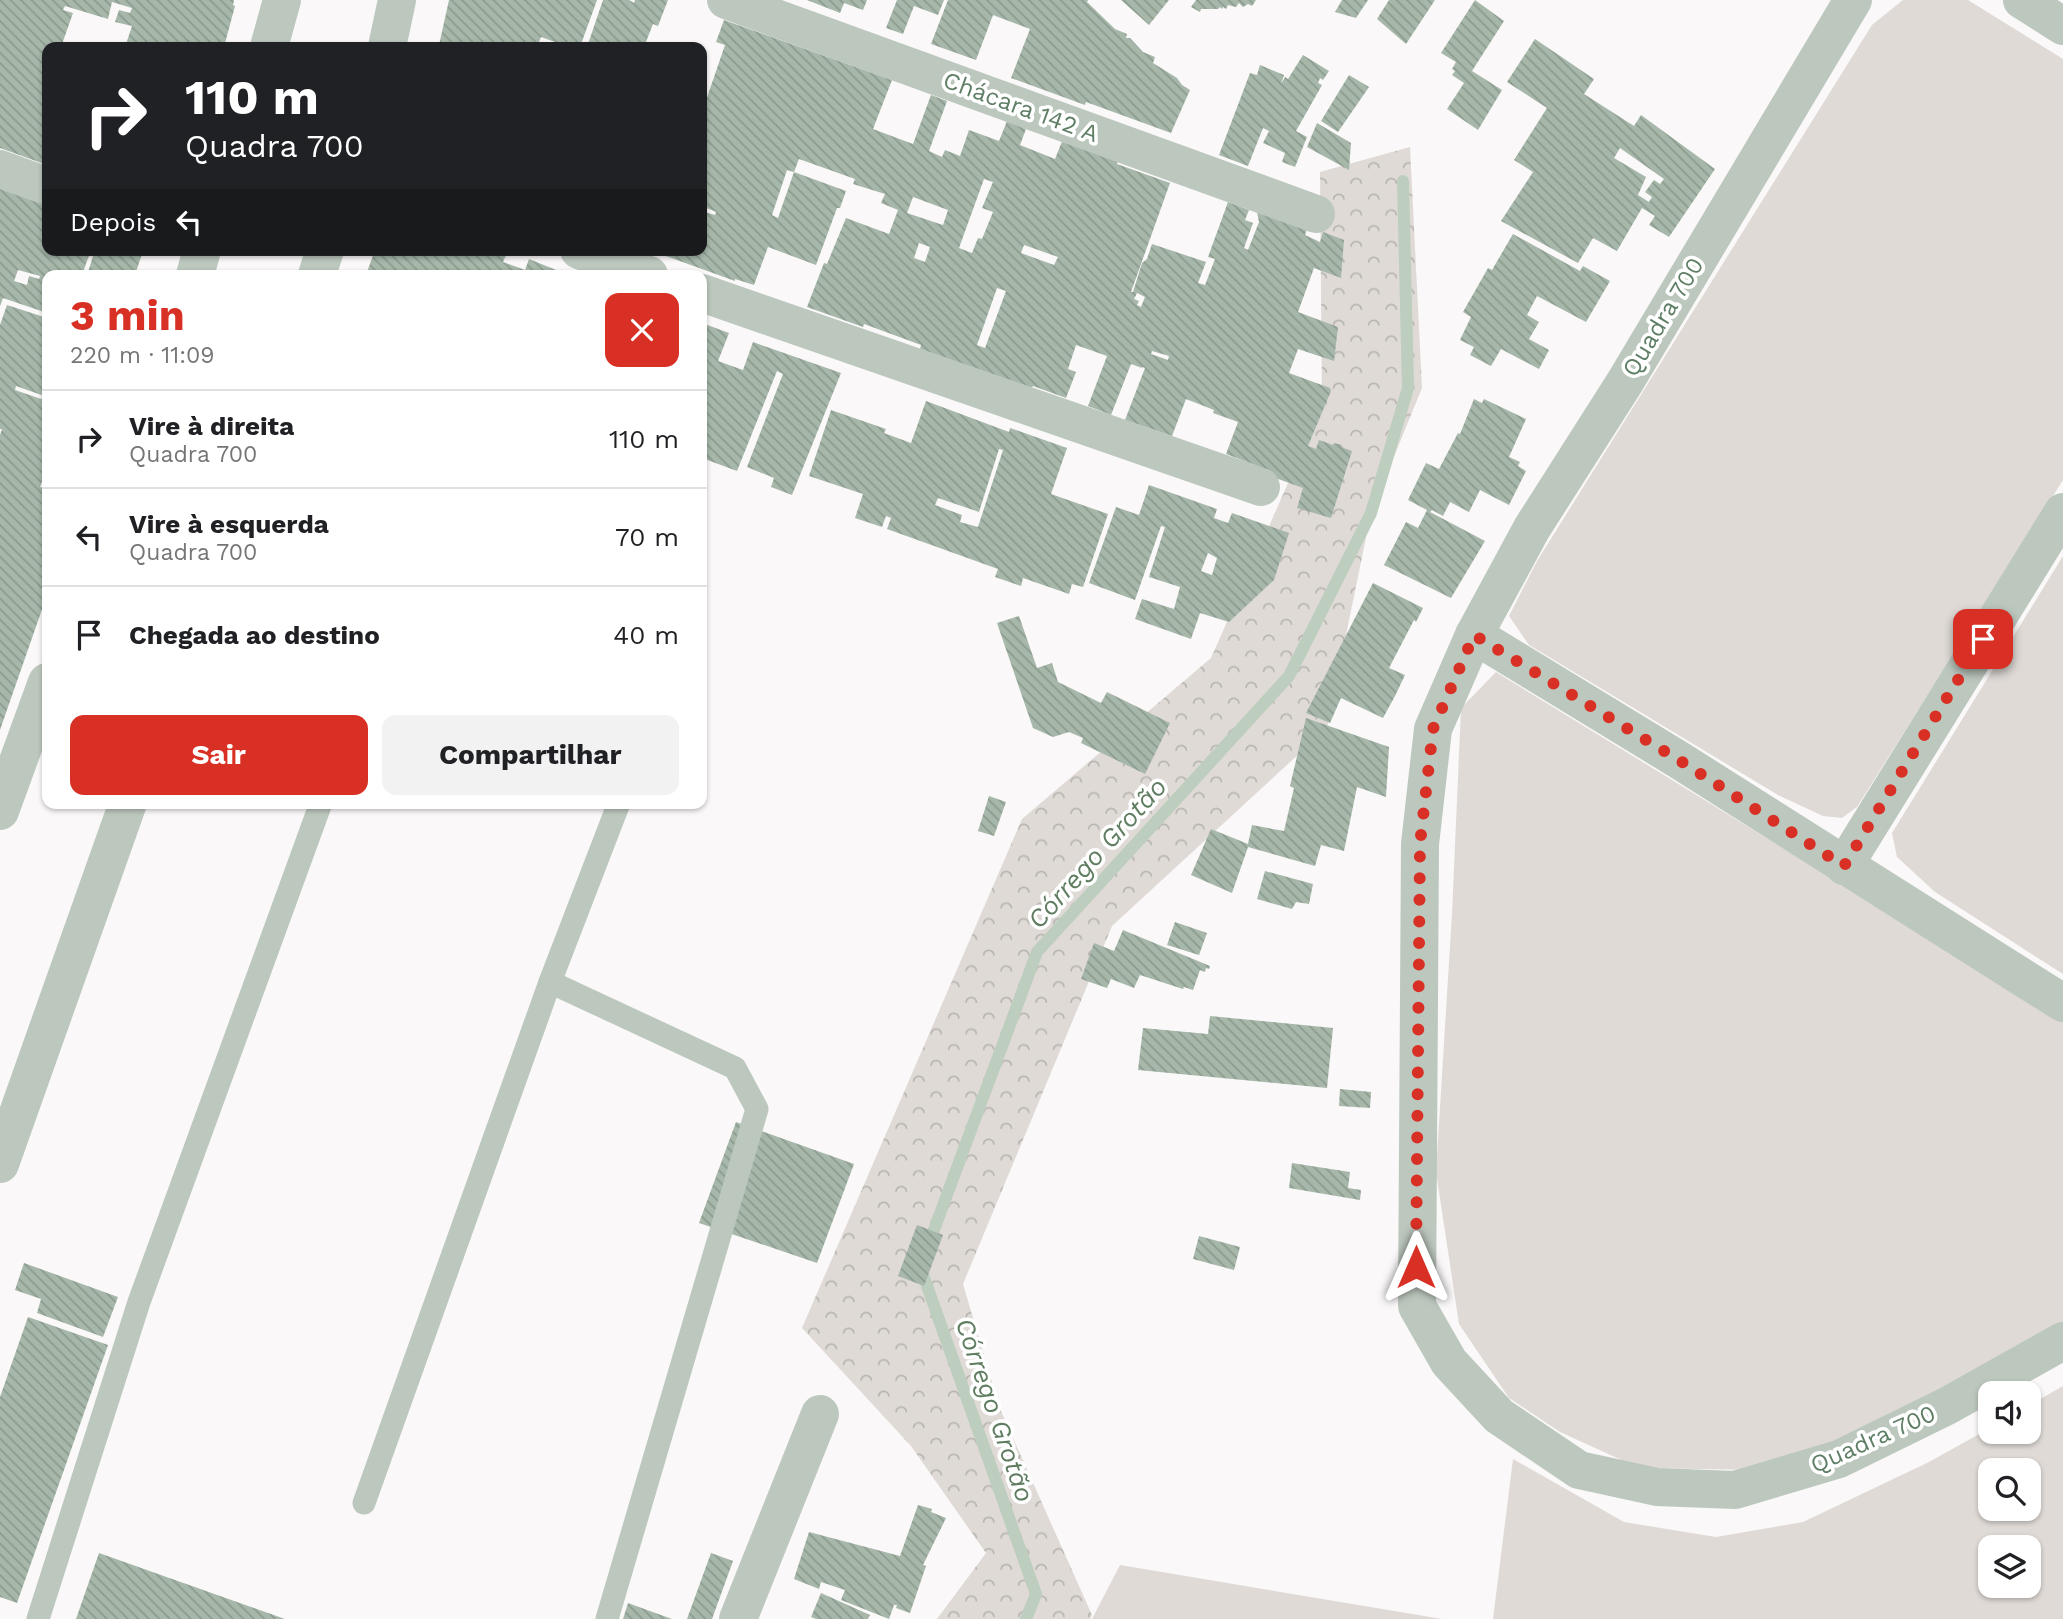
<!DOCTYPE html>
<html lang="pt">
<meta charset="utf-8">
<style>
:root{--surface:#fff;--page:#f2f2f2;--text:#202124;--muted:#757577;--line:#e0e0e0;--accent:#d93025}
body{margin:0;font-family:"Work Sans",sans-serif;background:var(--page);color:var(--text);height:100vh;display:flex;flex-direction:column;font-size:26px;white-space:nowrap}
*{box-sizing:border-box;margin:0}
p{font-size:23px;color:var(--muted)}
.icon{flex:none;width:38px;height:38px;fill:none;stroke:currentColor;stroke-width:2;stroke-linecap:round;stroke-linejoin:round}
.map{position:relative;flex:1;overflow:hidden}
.sheet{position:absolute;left:42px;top:270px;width:665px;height:539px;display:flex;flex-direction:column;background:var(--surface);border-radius:14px;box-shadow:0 2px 5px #0004}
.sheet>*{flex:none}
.top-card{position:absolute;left:42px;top:42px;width:665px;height:214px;border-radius:14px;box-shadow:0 2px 5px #0004;background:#202124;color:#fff;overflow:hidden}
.controls{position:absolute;left:1978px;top:1381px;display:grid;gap:14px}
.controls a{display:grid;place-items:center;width:63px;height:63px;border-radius:14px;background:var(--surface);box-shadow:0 2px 5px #0004;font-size:35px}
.pin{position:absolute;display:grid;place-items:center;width:60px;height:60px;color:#fff;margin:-30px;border-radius:14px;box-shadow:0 4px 10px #0006}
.me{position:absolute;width:77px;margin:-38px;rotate:0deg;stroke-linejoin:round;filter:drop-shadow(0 0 5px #0008)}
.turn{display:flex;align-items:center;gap:24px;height:147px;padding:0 28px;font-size:32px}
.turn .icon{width:91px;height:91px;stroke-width:2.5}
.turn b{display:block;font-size:49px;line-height:60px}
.then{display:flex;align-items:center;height:66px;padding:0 28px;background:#0003;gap:14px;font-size:26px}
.round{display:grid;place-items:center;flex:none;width:74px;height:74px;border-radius:14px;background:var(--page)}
.summary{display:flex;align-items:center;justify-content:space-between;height:119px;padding:0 28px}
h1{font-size:42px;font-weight:700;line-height:52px;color:var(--accent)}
.action{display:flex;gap:14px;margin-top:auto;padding:14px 28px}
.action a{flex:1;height:80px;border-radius:14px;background:var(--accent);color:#fff;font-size:28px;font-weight:700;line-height:80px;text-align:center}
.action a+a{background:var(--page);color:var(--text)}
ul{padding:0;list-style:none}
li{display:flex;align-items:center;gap:21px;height:98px;padding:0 28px;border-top:2px solid var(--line)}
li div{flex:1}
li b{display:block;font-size:26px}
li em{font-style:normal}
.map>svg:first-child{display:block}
</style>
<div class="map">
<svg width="2063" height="1619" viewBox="0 0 2063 1619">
<defs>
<pattern id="forest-crowns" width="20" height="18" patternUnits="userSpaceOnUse" patternTransform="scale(1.75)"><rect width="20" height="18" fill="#dfdad6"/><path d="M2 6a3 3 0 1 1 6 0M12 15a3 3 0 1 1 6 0" fill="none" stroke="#b8b6b1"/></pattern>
<pattern id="building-back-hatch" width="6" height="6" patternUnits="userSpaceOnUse" patternTransform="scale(1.75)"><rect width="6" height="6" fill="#a7b8aa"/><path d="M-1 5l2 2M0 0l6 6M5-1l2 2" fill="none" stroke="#8b9b8e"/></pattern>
</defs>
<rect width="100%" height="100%" fill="#faf8f8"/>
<g fill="#dfdad6" fill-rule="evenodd">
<path d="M1903,0H1968L2063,59V480L1857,807L1842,818L1823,816L1778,795L1529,645L1509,616L1537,561L1872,25Z"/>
<path d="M2063,556V974L1935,892L1897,857L1892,833Z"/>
<path d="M1496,672L2063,1020V1325L1912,1413L1759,1470L1639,1468L1560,1432L1509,1398L1459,1324L1436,1172L1452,914L1461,708Z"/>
<path d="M2063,1386V1619H1493L1513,1459L1624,1522L1716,1537L1803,1522L1929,1462L1990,1428V1432H2028V1406ZM2028,1470V1508H1990V1470ZM2028,1547V1586H1990V1547Z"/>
<path d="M1120,1565L1442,1619H1092Z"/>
</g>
<path fill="url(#forest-crowns)" d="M1410,147L1422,388L1371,513L1327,728L1112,926L963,1284L1000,1409L1092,1615L1090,1619H937L986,1553L911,1446L802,1328L1022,819L1211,658L1322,406L1320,172Z"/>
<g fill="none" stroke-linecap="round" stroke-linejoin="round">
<g stroke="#bdcdbe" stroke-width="12">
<path d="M928,1246L1037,952L1289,676L1371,513L1408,388L1403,181"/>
<path d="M920,1266L1036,1594L1026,1619"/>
</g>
</g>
<g fill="url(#building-back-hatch)" fill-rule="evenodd">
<path d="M0,0H234L233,5L235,6L224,47H125L132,26L115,22L119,10L130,13L132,8L112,2L108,19L65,6L63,10L73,13L61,47H47V165L0,148Z"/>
<path d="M449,0H597L580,47H569L541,37L537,47H445L439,45Z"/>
<path d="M603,0H629L634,3L635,0H668L658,26L653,24L644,47H587Z"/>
<path d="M807,0H867L863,10L844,3L840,13Z"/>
<path d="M897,0H944L938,15L914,6L903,34L886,28Z"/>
<path d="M948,0H1088L1087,2L1115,29L1127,34L1126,38H1130L1143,52L1155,57L1153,63L1177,78L1182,85L1190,90L1171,133L1086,102L1085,105L1011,78L1030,29L993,15L976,60L931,44Z"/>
<path d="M1121,0H1169L1149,25Z"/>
<path d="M1196,0H1256L1252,6L1248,4L1243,7L1239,3L1236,7L1228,5L1226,9L1223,7L1222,9L1220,7L1218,9H1201L1200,12L1191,7Z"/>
<path d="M1342,0H1368L1356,18L1335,12Z"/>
<path d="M1389,0H1435L1406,44L1377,19Z"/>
<path d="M1475,0L1504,21L1472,71L1502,90L1478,130L1447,109L1464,83L1452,75L1455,71L1452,69L1456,62L1441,53Z"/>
<path d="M724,20L892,80L873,129L913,144L931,95L947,101L929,151L942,157L945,150L960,156L969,130L999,141L1007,121L1026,129L1020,145L1055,159L1063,139L1118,159L1117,164L1170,183L1131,292H1133L1142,263L1147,259L1152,244L1206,262L1198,283L1205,285L1215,259L1208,257L1228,202L1249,210L1245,220L1253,223L1244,248L1248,250L1259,222L1257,212L1307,229L1305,235L1320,242L1323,232L1344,240L1341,278L1314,268L1298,312L1338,327L1334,361L1298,349L1289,373L1330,388L1331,391L1308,446L1316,449L1319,440L1333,445L1334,443L1342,445L1341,447L1352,451L1331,518L1297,508L1303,488L1253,470L1255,465L1226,454L1238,422L1213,413L1214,410L1186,399L1172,436L1125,420L1145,368L1142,367V368L1131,364L1111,415L1088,406L1107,356L1076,345L1068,369L1076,372L1066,398L1033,386L1031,389L920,349L921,345L864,324L863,327L807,307L824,263L827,264L846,218L889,234L898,210L881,203L885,194L853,184L855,179L799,159L794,172L787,170L772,215L778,218L794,172L846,191L840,208H837L816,265L768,247L754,285L735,279V281L652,251L702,250V211L715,215L716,212L702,206V112L725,45L716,42ZM984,179L993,182L982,208L993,212L982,239L978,238L972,253L959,248ZM913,197L948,210L943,225L907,213ZM919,243L930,247L925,262L914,258ZM1024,245L1058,257L1054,265L1021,253ZM997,288L1006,291L985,348L977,345ZM1137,293L1145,297L1141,307L1137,305L1139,301L1134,299ZM1152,351L1169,356L1168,360L1151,354Z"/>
<path d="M1535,39L1594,79L1584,94L1634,126L1641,115L1715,169L1669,237L1649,225L1655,216L1642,208L1617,251L1593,238L1578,263L1501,221L1533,172L1514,160L1547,108L1507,82ZM1620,148L1664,179L1660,184L1654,180L1645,192L1652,197L1649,202L1638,195L1646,177L1614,158Z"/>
<path d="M1303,55L1329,71L1323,80L1320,78L1318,83L1322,85L1296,131L1307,137L1295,167L1282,162L1285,153L1263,143L1269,131L1263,128L1248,166L1219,155L1250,73L1257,75L1260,65L1284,75L1281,84L1285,77L1288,79Z"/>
<path d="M1349,75L1369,87L1338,132L1321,121Z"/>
<path d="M1317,123L1351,143L1349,170L1307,147Z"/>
<path d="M0,180L47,196V250H91L82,275H47V313L3,298L0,306ZM18,270L40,276L39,279L29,276L27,285L14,281Z"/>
<path d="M1513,234L1580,271L1583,266L1610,281L1586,322L1537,296L1527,315L1539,322L1529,339L1549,350L1539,369L1501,349L1491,366L1470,355L1474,347L1460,340L1471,317L1463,312L1488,268L1492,270Z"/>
<path d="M95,250H142L143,251L135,275H87Z"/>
<path d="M375,250H499L507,253L503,262L525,270L529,259L566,274L375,275L367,272Z"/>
<path d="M7,305L47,318V397L16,386L15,390L47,401V467L40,487L47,489V595L0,730V435L2,429H0V325Z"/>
<path d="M702,323L729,333L718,361L743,370L753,342L841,373L792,495L771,487L774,478L747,467L783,374L777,371L737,471L702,458Z"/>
<path d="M1474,399L1482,403L1484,399L1526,419L1509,457L1520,462L1518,466L1526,471L1509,505L1480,490L1469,512L1450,502L1443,516L1432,510L1430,512L1485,541L1451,598L1384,565L1406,522L1418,528L1427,510L1408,500L1426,463L1439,469L1458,433L1460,434Z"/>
<path d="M926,401L1009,432L1010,428L1067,448L1051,494L1108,514L1083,587L1072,584L1069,594L1023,578L1021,586L995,577L998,569L887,529L891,518L886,516L882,527L855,518L863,494L809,476L831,410L886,429L884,433L911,443ZM999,449L1003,450L978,527L960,522L962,515L935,505L938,498L979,512Z"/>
<path d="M1149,485L1217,509L1214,518L1228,523L1232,513L1289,533L1274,580L1229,622L1200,613L1191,639L1135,619L1142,599L1174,609L1180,587L1149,577L1165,527L1161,526L1135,600L1089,583L1116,507L1139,515ZM1208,553L1217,558L1212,575L1201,571Z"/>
<path d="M1373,583L1423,608L1416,622L1414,620L1389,668L1405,675L1395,696L1383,718L1341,698L1330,723L1306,713Z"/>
<path d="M1019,616L1037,668L1052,663L1058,682L1101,703L1107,692L1170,723L1145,774L1081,743L1083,738L1069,732L1053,737L1033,728L997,623Z"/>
<path d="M1306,718L1389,747L1386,797L1357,787L1344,851L1321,845L1315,866L1248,847L1232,893L1191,875L1211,829L1248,844L1252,825L1284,831L1294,788L1290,786Z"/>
<path d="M989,796L1006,802L994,836L978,831Z"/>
<path d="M1265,871L1313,884L1309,904L1296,902L1292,909L1257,899Z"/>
<path d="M1175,922L1207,933L1199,955L1167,945Z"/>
<path d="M1123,930L1210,966L1209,969L1206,968L1205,972L1200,970L1193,990L1184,987L1183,989L1140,975L1134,988L1111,979L1107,988L1081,979L1094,943L1114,951Z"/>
<path d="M1210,1016L1333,1028L1327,1088L1138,1070L1143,1028L1208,1034Z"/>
<path d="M1340,1089L1371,1092L1370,1108L1339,1106Z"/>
<path d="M736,1122L854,1164L817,1263L699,1223Z"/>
<path d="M1292,1163L1350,1172L1348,1188L1361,1190L1360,1200L1289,1188Z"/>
<path d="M917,1225L943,1235L924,1286L898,1276Z"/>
<path d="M1199,1236L1240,1247L1234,1270L1193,1259Z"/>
<path d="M24,1263L118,1297L103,1337L37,1313L41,1299L15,1290Z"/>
<path d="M28,1317L108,1345L17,1603L0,1597V1397Z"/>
<path d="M918,1505L932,1509L931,1512L946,1518L923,1565L926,1566L910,1613L896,1608L897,1605H894L889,1619L841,1600L845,1590L821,1582L819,1589L794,1579L809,1532L900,1556Z"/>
<path d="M99,1553L285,1619H76Z"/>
<path d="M711,1553L733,1561L712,1619H687Z"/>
<path d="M821,1593L870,1615L868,1619H816L811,1617Z"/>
<path d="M628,1603L672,1619H623Z"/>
</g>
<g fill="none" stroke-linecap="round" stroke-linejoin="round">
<g stroke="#bcc7be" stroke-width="23">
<path d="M550,982L735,1068L757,1109L607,1619"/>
<path d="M364,1503L550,982L619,803"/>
<path d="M38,1619L139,1302L321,803"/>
</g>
<g stroke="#bcc7be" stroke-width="38">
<path d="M726,0L1316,214"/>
<path d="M1853,0L1625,382L1532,528L1474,635L1433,729L1420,844L1417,1306L1449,1362L1499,1416L1579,1470L1657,1487L1735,1490L1839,1459L1947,1406L2063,1341"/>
<path d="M2022,0L2063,26"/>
<path d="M0,169L47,186"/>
<path d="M579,250L649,275"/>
<path d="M702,293L1261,487"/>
<path d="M1474,635L1679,760L2063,1003"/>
<path d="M1844,866L2063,512"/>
<path d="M738,1619L820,1414"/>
</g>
<g stroke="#bcc7be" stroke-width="38">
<path d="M269,47L282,0"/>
<path d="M387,47L397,0"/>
<path d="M195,275L202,250"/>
<path d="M317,275L325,250"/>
<path d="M0,811L47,682"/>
<path d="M0,1164L128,803"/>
</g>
</g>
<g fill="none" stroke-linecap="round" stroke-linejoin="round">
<path stroke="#d93025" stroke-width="12" stroke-dasharray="0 21.6" d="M1416,1267L1420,844L1433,729L1474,635L1679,760L1844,866L1983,639"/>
</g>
<g text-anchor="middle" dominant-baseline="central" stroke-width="7" stroke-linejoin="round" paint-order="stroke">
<g font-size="24" fill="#5f7e66" stroke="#fff">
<text transform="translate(1021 107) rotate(20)">Chácara 142 A</text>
<text transform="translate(1663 317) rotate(-59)">Quadra 700</text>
<text transform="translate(1873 1439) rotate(-24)">Quadra 700</text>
</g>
<g font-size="26" font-style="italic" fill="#5f7d60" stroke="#fff">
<text transform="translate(1097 853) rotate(-48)">Córrego Grotão</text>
<text transform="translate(995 1410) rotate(71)">Córrego Grotão</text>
</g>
</g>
</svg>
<div class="controls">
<a><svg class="icon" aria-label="sound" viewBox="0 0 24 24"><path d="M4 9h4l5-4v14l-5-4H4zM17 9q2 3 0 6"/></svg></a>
<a><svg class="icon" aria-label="search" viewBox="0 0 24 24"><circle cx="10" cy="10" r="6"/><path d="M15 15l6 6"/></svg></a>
<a><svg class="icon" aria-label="layers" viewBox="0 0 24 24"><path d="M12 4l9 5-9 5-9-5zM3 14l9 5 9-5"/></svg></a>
</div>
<div class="pin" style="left:1983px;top:639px;background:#d93025"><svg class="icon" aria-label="arrive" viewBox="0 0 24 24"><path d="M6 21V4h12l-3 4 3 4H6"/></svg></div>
<svg class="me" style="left:1416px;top:1267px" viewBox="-20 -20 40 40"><path d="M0-17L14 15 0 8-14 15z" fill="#d93025" stroke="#fff" stroke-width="4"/></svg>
<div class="top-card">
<div class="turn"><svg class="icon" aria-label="right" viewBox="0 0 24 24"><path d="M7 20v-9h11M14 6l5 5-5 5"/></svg><div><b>110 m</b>Quadra 700</div></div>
<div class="then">Depois<svg class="icon" aria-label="left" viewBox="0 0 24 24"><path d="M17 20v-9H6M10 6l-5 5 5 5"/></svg></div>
</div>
<section class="sheet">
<div class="summary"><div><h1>3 min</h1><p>220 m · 11:09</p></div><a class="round" style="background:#d93025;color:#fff"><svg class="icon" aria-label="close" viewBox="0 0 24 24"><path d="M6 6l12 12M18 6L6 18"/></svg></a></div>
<ul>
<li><svg class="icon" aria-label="right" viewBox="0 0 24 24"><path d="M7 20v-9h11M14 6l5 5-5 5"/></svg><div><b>Vire à direita</b><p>Quadra 700</p></div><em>110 m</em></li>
<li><svg class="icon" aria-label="left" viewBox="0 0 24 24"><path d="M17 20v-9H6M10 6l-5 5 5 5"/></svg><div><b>Vire à esquerda</b><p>Quadra 700</p></div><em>70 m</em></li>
<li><svg class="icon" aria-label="arrive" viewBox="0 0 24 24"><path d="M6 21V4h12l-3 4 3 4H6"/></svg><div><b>Chegada ao destino</b></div><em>40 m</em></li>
</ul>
<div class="action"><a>Sair</a><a>Compartilhar</a></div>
</section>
</div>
